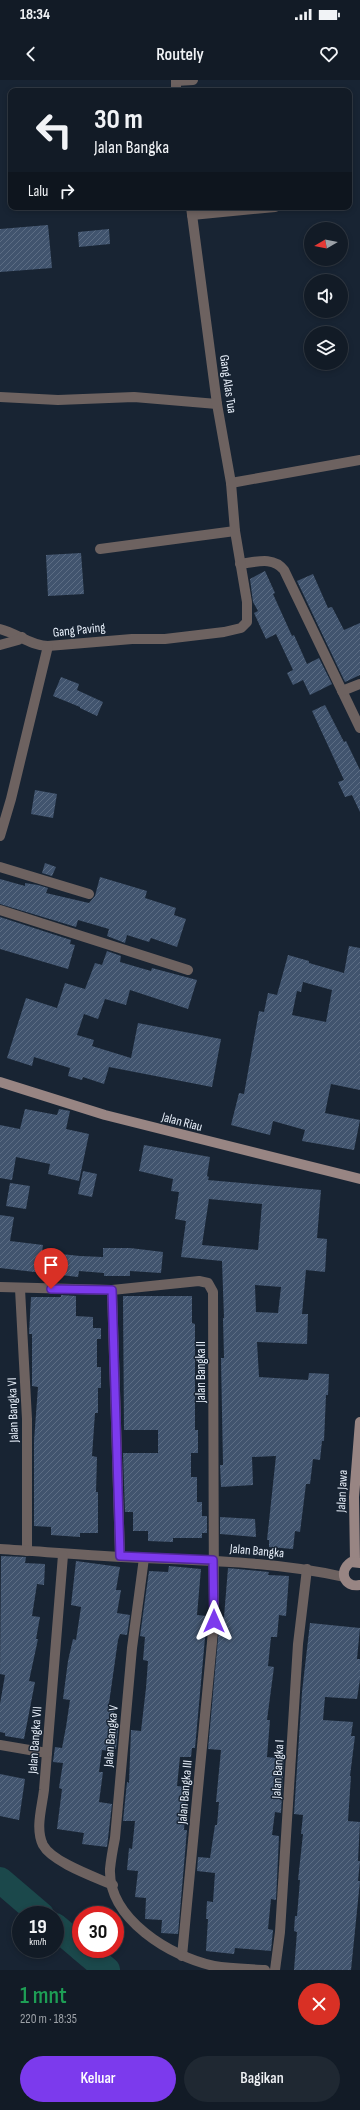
<!DOCTYPE html>
<html lang="id">
<meta charset="utf-8">
<style>
:root{--surface:#121b26;--page:#1f2832;--text:#f1f3f6;--muted:#9ca1a7;--line:#313943;--accent:#7c3aed}
body{margin:0;font-family:"Sofia Sans Condensed",sans-serif;background:var(--page);color:var(--text);height:100vh;display:flex;flex-direction:column;font-size:15px;white-space:nowrap}
*{box-sizing:border-box;margin:0}
p{font-size:13px;color:var(--muted)}
.icon{flex:none;width:22px;height:22px;fill:none;stroke:currentColor;stroke-width:2;stroke-linecap:round;stroke-linejoin:round}
.map{position:relative;height:1890px;overflow:hidden}
.drawer{display:flex;flex-direction:column;background:var(--surface);flex:1}
.drawer>*{flex:none}
.top-card{position:absolute;left:8px;top:8px;width:344px;height:122px;border-radius:8px;box-shadow:0 2px 6px #0003,0 0 0 1px var(--line);background:#121b26;color:var(--text);overflow:hidden}
.needle{width:26px;rotate:260deg}
.fabs{position:absolute;left:304px;top:142px;display:grid;gap:8px}
.fabs a{display:grid;place-items:center;width:44px;height:44px;border-radius:50%;background:var(--surface);box-shadow:0 2px 6px #0003,0 0 0 1px var(--line);font-size:20px}
.speed{position:absolute;left:12px;top:1826px;display:flex;gap:8px;font-size:20px;font-weight:700;text-align:center}
.speed>*{display:grid;place-content:center;width:52px;height:52px;border-radius:50%;background:var(--surface);box-shadow:0 2px 6px #0003,0 0 0 1px var(--line);line-height:1}
.speed small{font-size:10px;font-weight:400}
.speed .limit{border:6px solid #d22;background:#fff;color:#111}
.pin{position:absolute;display:grid;place-items:center;width:34px;height:34px;color:#fff;margin:-41px -17px;border-radius:50% 50% 50% 0;rotate:-45deg;box-shadow:0 0 4px #0007}
.pin .icon{rotate:45deg}
.me{position:absolute;width:44px;margin:-22px;rotate:0deg;stroke-linejoin:round;filter:drop-shadow(0 0 3px #0008)}
.turn{display:flex;align-items:center;gap:14px;height:84px;padding:0 20px;font-size:18px}
.turn .icon{width:52px;height:52px;stroke-width:2.5}
.turn b{display:block;font-size:28px;line-height:34px}
.then{display:flex;align-items:center;height:38px;padding:0 20px;background:#0003;gap:8px;font-size:15px}
.round{display:grid;place-items:center;flex:none;width:42px;height:42px;border-radius:21px;background:var(--page)}
.overview{display:flex;align-items:center;justify-content:space-between;height:68px;padding:0 20px}
h1{font-size:24px;font-weight:600;line-height:30px;color:#1e9e55}
.cta{display:flex;gap:8px;margin-top:auto;padding:8px 20px}
.cta a{flex:1;height:46px;border-radius:24px;background:var(--accent);color:#fff;font-size:16px;font-weight:600;line-height:46px;text-align:center}
.cta a+a{background:var(--page);color:var(--text)}
.status{display:flex;justify-content:space-between;align-items:center;height:28px;padding:0 20px;background:var(--surface);direction:ltr}
.status svg{height:11px;fill:currentColor}
header{display:flex;justify-content:space-between;align-items:center;height:52px;padding:0 20px;background:var(--surface);font-size:18px;font-weight:600}
.map>svg:first-child{display:block}
</style>
<div class="status"><b>18:34</b><svg viewBox="0 0 49 12"><path d="M0 12V9h3v3zM5 12V6h3v6zM10 12V3h3v9zM15 12V0h3v12zM26 1h20v11H26zM47 4h2v5h-2z"/></svg></div>
<header><svg class="icon" aria-label="back" viewBox="0 0 24 24"><path d="M15 5l-7 7 7 7"/></svg>Routely<svg class="icon" aria-label="heart" viewBox="0 0 24 24"><path d="M12 20l-8-8c-3-5 5-10 8-4 3-6 11-1 8 4z"/></svg></header>
<div class="map">
<svg width="360" height="1890" viewBox="0 0 360 1890">
<defs>
<pattern id="building-hatch" width="6" height="6" patternUnits="userSpaceOnUse"><rect width="6" height="6" fill="#41546e"/><path d="M-1 1l2-2M0 6l6-6M5 7l2-2" fill="none" stroke="#5c6d84"/></pattern>
</defs>
<rect width="100%" height="100%" fill="#182433"/>
<g fill="none" stroke-linecap="round" stroke-linejoin="round">
<g stroke="#1b484b" stroke-width="26">
<path d="M0,1800L41,1835"/>
<path d="M55,1846L81,1868"/>
<path d="M82,1869L107,1890"/>
</g>
</g>
<g fill="url(#building-hatch)" fill-rule="evenodd">
<path d="M48,145L52,188L0,192V149Z"/>
<path d="M109,149L110,164L79,167L78,152Z"/>
<path d="M81,473L84,514L48,516L46,475Z"/>
<path d="M265,491L275,513L273,514L292,556L294,555L307,584L319,578L332,604L310,615L303,600L293,605L287,593L293,590L276,554L266,559L254,533L258,531L253,522L250,499Z"/>
<path d="M313,494L328,528L332,527L344,550L360,543V595L345,602L297,501Z"/>
<path d="M61,597L79,604L77,610L103,622L97,636L80,628V627L53,616Z"/>
<path d="M325,625L344,662L346,661L360,690V732L352,715L345,717L338,702L344,700L312,631Z"/>
<path d="M35,710L57,714L53,738L31,734Z"/>
<path d="M45,783L56,787L52,796L42,793Z"/>
<path d="M100,797L147,811L145,818L176,828L174,835L186,839L177,867L151,858L149,862L127,855L125,863L107,856L109,849L78,840L76,847L0,824V799L25,806V803L38,805L48,808L46,813L89,823L95,816Z"/>
<path d="M0,837L71,860L70,864L75,865L68,889L0,869Z"/>
<path d="M349,866L360,868V1010L331,1004L325,1033L360,1040L354,1070L302,1061L305,1050L273,1041L270,1055L231,1045L239,1013L244,1014L259,931L264,932L268,913L277,915L288,875L309,881V883L344,893ZM303,902L332,910L326,942L292,935L297,911L301,912Z"/>
<path d="M107,871L121,876L120,882L151,891L152,888L197,900L188,929L130,910L126,925L105,919L98,939L84,934L77,955L94,960L92,966L131,978L138,943L221,959L212,1007L109,987L104,1004L83,997L82,1000L68,996L70,988L34,977L32,986L7,978L26,918L57,928L65,903L85,909L95,883L102,885Z"/>
<path d="M25,1029L57,1035L59,1029L70,1031L66,1049L89,1054L79,1101L48,1094L50,1084L16,1077L12,1100L0,1098V1045L20,1049Z"/>
<path d="M144,1065L210,1077L207,1096L209,1097L208,1100L321,1110L317,1158L327,1159L325,1192L306,1190L302,1234H308L307,1264L257,1262L259,1297L308,1300L309,1293L329,1294L328,1315H326L324,1361H322L320,1380L313,1379L310,1404H306L300,1452L295,1451L293,1469L269,1467V1460H267L276,1376L252,1377L253,1405L221,1407L220,1385H223L221,1278H224L223,1238H224L222,1181L181,1177L186,1141L175,1139L179,1112L171,1111L173,1099L139,1091ZM209,1119L262,1124L258,1170L202,1165ZM255,1205L281,1207L278,1233L256,1232Z"/>
<path d="M83,1091L97,1094L92,1117L78,1114Z"/>
<path d="M10,1103L30,1106L26,1129L6,1126Z"/>
<path d="M0,1135L14,1137L10,1161L43,1165L42,1172L80,1176L103,1177V1168H130L163,1172L161,1193L130,1191V1196H104V1193L79,1191L78,1197L0,1188Z"/>
<path d="M61,1215L76,1216V1236L93,1237V1248H101V1259H97V1287H101V1308H98V1333H95L92,1376L97,1377L96,1412H98V1453H80V1457L51,1455V1447L34,1446V1361L38,1307L32,1306V1254H29L31,1217H61Z"/>
<path d="M123,1216H192V1243L195,1244V1350H198V1373H191V1397H197V1422H202V1436H207V1453H202V1458H173V1462L148,1461V1451H133V1432H125L123,1373H158V1350H124Z"/>
<path d="M220,1437L255,1439L256,1457L220,1454Z"/>
<path d="M1,1476L26,1477L25,1483L45,1484L44,1505L37,1504L32,1536L40,1537L36,1559H38L29,1601L35,1602L24,1659L5,1656V1653L0,1652V1624L5,1595L0,1594Z"/>
<path d="M76,1481L120,1487L116,1510H121L117,1533L130,1535L127,1555L120,1554L118,1560L108,1630H114L112,1648L118,1649L116,1669H110V1671L102,1670L99,1692H103L99,1722L112,1724L107,1767L82,1764L84,1753L57,1749L62,1709L59,1708L63,1683L53,1682L55,1667L62,1668L66,1647L70,1620L63,1619L68,1581L73,1559L76,1560L81,1527L71,1525Z"/>
<path d="M169,1486L201,1489L197,1535L207,1536L195,1668H192L191,1677H180L177,1706L187,1707L184,1750H187L178,1854L161,1853L162,1840L145,1839L146,1818L135,1817L138,1791L127,1790L129,1768L132,1769L135,1741H123L127,1702L129,1703L131,1650L141,1651L146,1608L148,1581L143,1580L145,1557L140,1556L149,1491L168,1492Z"/>
<path d="M228,1488L269,1492L268,1495L289,1496L286,1536L279,1535L277,1557H271L268,1586L274,1587L267,1640H270L267,1677L284,1679L281,1733L275,1732L272,1755L279,1756L276,1820L271,1819L268,1849L273,1850L271,1871L235,1868L234,1874L206,1871L208,1839H206L207,1821L213,1822L215,1793L197,1791L198,1777L210,1778L215,1745H217L219,1722H216L221,1670L208,1669L220,1537H224Z"/>
<path d="M310,1543L360,1548L357,1579H360V1599L357,1619L325,1617L323,1640L353,1642L351,1656H355L350,1696H351L348,1741L360,1742L358,1781H360L358,1801H360L351,1890H294L297,1852L294,1851L295,1836H297L300,1800H298L303,1754H301L303,1735L294,1734L302,1612Z"/>
<path d="M0,1694L25,1699L19,1740L0,1736Z"/>
</g>
<g fill="none" stroke-linecap="round" stroke-linejoin="round">
<g stroke="#6d6260" stroke-width="10">
<path d="M176,0V11"/>
<path d="M176,1L193,0"/>
<path d="M192,135L275,127"/>
<path d="M0,317L58,320L134,317L217,324"/>
<path d="M231,403L360,380"/>
<path d="M100,469L235,451"/>
<path d="M240,484C256,482 273,476 284,490L360,648"/>
<path d="M0,549C17,553 31,566 48,566L132,559H165L224,552L241,548L247,542V522L235,451L231,403L217,324L191,127"/>
<path d="M0,565L18,560L22,557"/>
<path d="M342,611L360,604"/>
<path d="M0,756L11,719L48,566"/>
<path d="M0,787L89,814"/>
<path d="M0,830L188,890"/>
<path d="M0,1207L112,1210L199,1201L208,1203L213,1212L214,1541L182,1876"/>
<path d="M20,1209L27,1339V1471"/>
<path d="M112,1210L120,1476"/>
<path d="M0,1469C48,1472 97,1476 145,1478C212,1481 279,1482 344,1497"/>
<path d="M63,1475L44,1710C42,1727 35,1749 43,1765C52,1782 95,1797 113,1805"/>
<path d="M144,1478L132,1568L115,1758C113,1768 111,1779 110,1789C108,1839 171,1877 214,1886C230,1889 249,1889 265,1890"/>
<path d="M0,1665L47,1673"/>
<path d="M275,1890L280,1852L298,1564L307,1489"/>
</g>
<g stroke="#988583" stroke-width="10">
<path d="M0,1002L105,1035L360,1099"/>
<path d="M355,1481L354,1417L360,1342"/>
<path d="M360,1483L351,1482C338,1491 344,1508 360,1505"/>
</g>
</g>
<g fill="none" stroke-linecap="round" stroke-linejoin="round">
<g stroke="#51269a" stroke-width="10">
<path id="route" d="M51,1209L112,1210L120,1476L213,1480L214,1541"/>
</g>
<use href="#route" stroke="#7c3aed" stroke-width="7"/>
</g>
<g text-anchor="middle" dominant-baseline="central" stroke-width="3" stroke-linejoin="round" paint-order="stroke">
<g font-size="13" fill="#e8f0fb" stroke="#182433">
<text transform="translate(228 304) rotate(82)">Gang Alas Tua</text>
<text transform="translate(79 550) rotate(-6)">Gang Paving</text>
<text transform="translate(182 1042) rotate(15)">Jalan Riau</text>
<text transform="translate(201 1292) rotate(-90)">Jalan Bangka II</text>
<text transform="translate(13 1330) rotate(-92)">Jalan Bangka VI</text>
<text transform="translate(342 1411) rotate(-87)">Jalan Jawa</text>
<text transform="translate(257 1471) rotate(5)">Jalan Bangka</text>
<text transform="translate(111 1656) rotate(-85)">Jalan Bangka V</text>
<text transform="translate(35 1660) rotate(-86)">Jalan Bangka VII</text>
<text transform="translate(278 1689) rotate(-87)">Jalan Bangka I</text>
<text transform="translate(185 1712) rotate(-85)">Jalan Bangka III</text>
</g>
</g>
</svg>
<div class="fabs">
<a><svg class="needle" viewBox="-14 -14 28 28"><path d="M0-13l5 13h-10z" fill="#e53935"/><path d="M0 13l5-13h-10z" fill="#9ca1a7"/></svg></a>
<a><svg class="icon" aria-label="sound" viewBox="0 0 24 24"><path d="M4 9h4l5-4v14l-5-4H4zM17 9q2 3 0 6"/></svg></a>
<a><svg class="icon" aria-label="layers" viewBox="0 0 24 24"><path d="M12 4l9 5-9 5-9-5zM3 14l9 5 9-5"/></svg></a>
</div>
<div class="speed"><div>19<small>km/h</small></div><div class="limit">30</div></div>
<div class="pin" style="left:51px;top:1209px;background:#d93025"><svg class="icon" aria-label="arrive" viewBox="0 0 24 24"><path d="M6 21V4h12l-3 4 3 4H6"/></svg></div>
<svg class="me" style="left:214px;top:1541px" viewBox="-20 -20 40 40"><path d="M0-17L14 15 0 8-14 15z" fill="#7c3aed" stroke="#fff" stroke-width="4"/></svg>
<div class="top-card">
<div class="turn"><svg class="icon" aria-label="left" viewBox="0 0 24 24"><path d="M17 20v-9H6M10 6l-5 5 5 5"/></svg><div><b>30 m</b>Jalan Bangka</div></div>
<div class="then">Lalu<svg class="icon" aria-label="right" viewBox="0 0 24 24"><path d="M7 20v-9h11M14 6l5 5-5 5"/></svg></div>
</div>
</div>
<section class="drawer">
<div class="overview"><div><h1>1 mnt</h1><p>220 m · 18:35</p></div><a class="round" style="background:#d93025;color:#fff"><svg class="icon" aria-label="close" viewBox="0 0 24 24"><path d="M6 6l12 12M18 6L6 18"/></svg></a></div>
<div class="cta"><a>Keluar</a><a>Bagikan</a></div>
</section>
